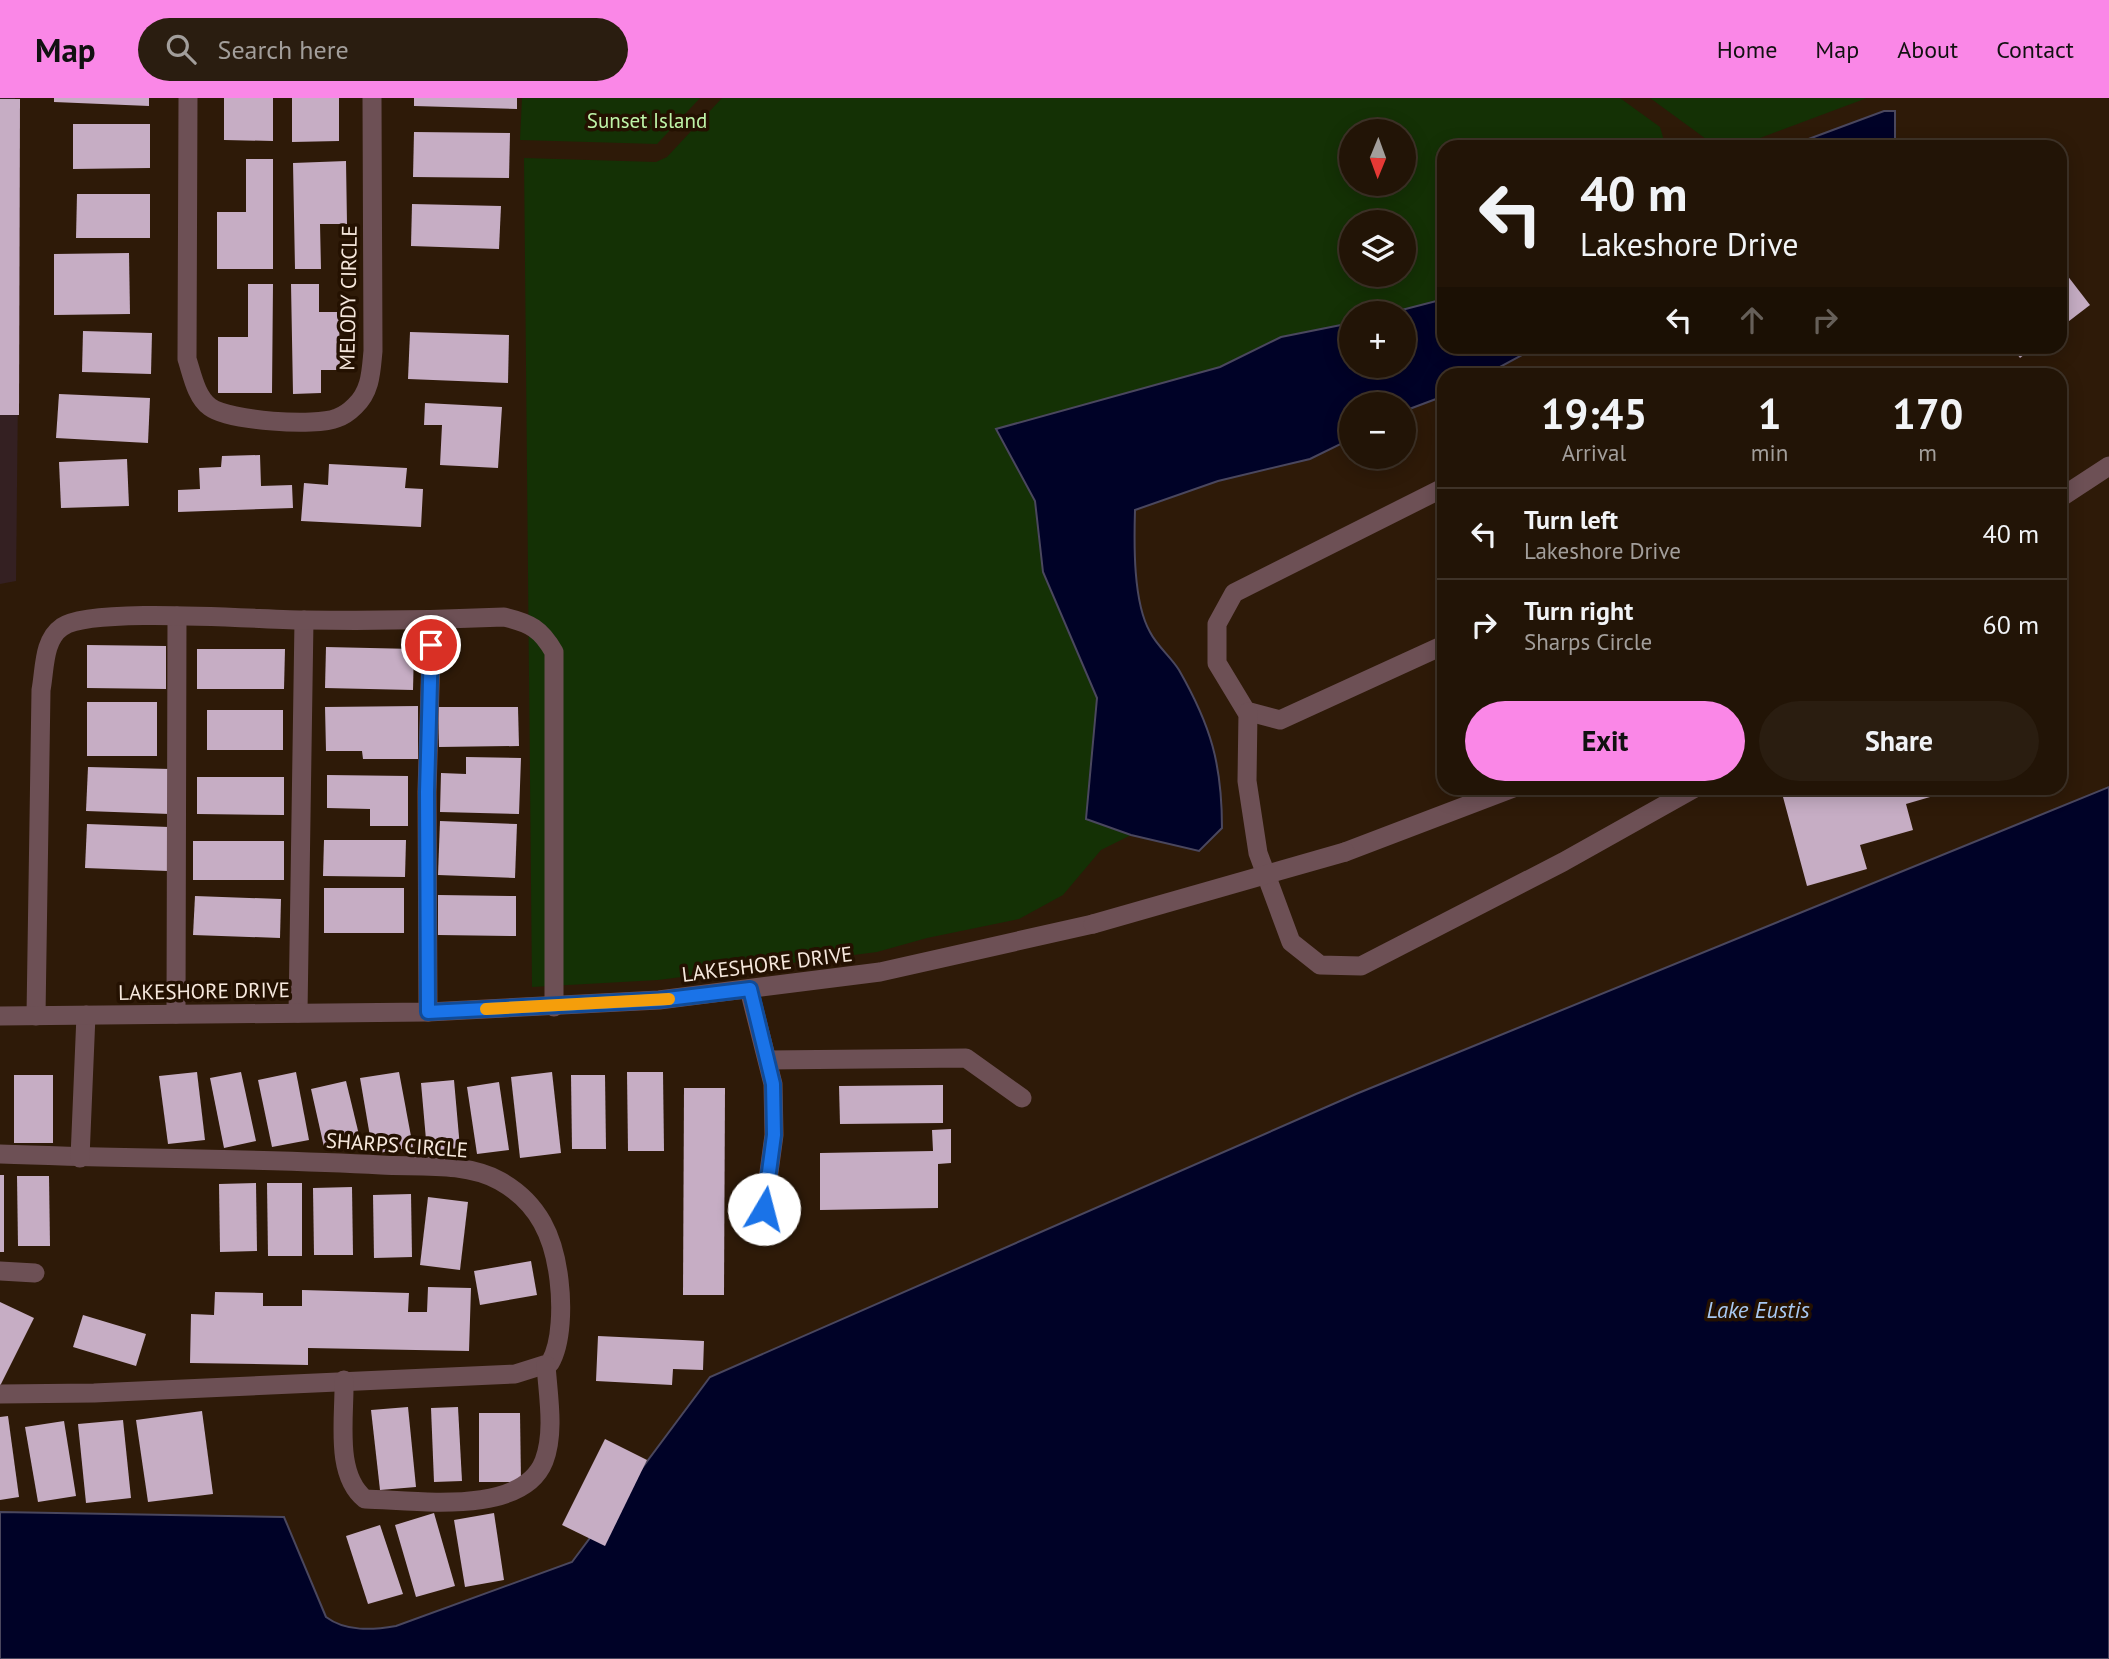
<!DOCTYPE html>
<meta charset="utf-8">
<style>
:root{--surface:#221406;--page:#2a1d10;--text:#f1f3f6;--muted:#a29e9b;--line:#3f3328;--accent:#fa87e7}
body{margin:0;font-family:"PT Sans",sans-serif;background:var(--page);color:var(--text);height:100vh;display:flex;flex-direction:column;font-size:26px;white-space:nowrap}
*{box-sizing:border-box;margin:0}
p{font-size:23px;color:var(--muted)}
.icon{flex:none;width:38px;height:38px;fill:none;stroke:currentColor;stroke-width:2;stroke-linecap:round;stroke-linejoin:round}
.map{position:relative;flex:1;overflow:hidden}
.side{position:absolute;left:1437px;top:270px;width:630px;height:427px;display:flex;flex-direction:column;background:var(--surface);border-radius:21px;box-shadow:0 4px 18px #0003,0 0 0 2px var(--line)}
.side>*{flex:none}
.hud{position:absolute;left:1437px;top:42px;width:630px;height:214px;border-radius:21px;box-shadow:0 4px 18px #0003,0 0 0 2px var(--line);background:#221406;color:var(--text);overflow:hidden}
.needle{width:46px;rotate:181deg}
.fabs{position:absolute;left:1339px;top:21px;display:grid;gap:14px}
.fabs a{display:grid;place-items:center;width:77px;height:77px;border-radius:50%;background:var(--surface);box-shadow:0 4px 18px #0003,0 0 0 2px var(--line);font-size:35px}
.pin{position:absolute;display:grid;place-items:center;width:60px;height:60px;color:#fff;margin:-30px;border:4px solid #fff;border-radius:50%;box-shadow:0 2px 7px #0007}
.me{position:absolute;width:77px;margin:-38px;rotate:8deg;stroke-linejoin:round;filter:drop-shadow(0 0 5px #0008)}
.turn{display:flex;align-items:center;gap:24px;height:147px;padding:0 28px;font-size:32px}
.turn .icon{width:91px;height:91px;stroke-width:2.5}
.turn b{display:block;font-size:49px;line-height:60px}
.lanes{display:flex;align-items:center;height:66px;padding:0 28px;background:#0003;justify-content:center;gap:35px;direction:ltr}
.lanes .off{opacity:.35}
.eta{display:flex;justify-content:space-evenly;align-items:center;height:119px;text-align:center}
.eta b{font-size:42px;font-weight:600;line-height:49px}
.action{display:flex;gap:14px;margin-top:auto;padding:14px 28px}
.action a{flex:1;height:80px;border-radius:42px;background:var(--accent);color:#111;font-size:28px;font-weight:600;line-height:80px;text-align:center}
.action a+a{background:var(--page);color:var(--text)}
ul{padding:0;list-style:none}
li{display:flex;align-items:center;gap:21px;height:91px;padding:0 28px;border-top:2px solid var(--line)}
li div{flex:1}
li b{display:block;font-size:26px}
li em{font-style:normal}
header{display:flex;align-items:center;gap:42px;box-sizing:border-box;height:98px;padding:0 35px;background:var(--accent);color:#111}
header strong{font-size:33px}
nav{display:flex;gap:38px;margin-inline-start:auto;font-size:24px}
.search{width:490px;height:63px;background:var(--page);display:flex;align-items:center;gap:18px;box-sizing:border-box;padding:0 24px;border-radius:38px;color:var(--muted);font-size:26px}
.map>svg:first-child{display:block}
</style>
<header>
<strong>Map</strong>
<div class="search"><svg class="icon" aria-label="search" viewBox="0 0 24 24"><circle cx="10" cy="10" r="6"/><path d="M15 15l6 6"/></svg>Search here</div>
<nav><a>Home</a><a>Map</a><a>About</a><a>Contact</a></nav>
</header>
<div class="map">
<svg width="2109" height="1561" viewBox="0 0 2109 1561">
<rect width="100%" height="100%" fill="#2e1a08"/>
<path fill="#342022" d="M0,0H15L18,293L16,483L0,486Z"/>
<g fill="#143105" fill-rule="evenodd">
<path d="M522,0H700L657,46L520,42Z"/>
<path d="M722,0H1620L1660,29L1666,49H1444V201L1390,215H1351V225L1281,239L1220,269L996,331L1035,403L1043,474L1097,600L1086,721L1131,737L1101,752L1063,797L1019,821L927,840L877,854L658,882L532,889L524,60L656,64L667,59ZM1351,33H1404V86H1351ZM1351,124H1404V177H1351Z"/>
<path d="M1650,0H1867L1736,49H1717Z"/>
</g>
<g fill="#000227" stroke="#4a475e" stroke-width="2">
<path d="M1884,13H1895V43L1888,49H1787Z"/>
<path d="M1444,201V248L1537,249L1487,276H1444V298L1404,313V306H1351V341L1310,361L1218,383L1135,412C1134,446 1133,504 1150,534C1157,548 1171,559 1179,572C1211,628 1222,666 1222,730L1199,753L1131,737L1086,721L1097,600L1043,474L1035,403L996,331L1220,269L1281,239L1351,225V268H1404V215H1390Z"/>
<path d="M2109,689V1561H0V1414L284,1419L326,1519C346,1534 373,1532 396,1528L572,1464L710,1279L1356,996Z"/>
</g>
<g fill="#c6adc4">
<path d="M54,0H149V8L54,4Z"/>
<path d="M224,0H273V43L224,42Z"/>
<path d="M292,0H339V43L292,44Z"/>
<path d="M414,0H517V11L414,8Z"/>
<path d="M0,1H20L19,317H0Z"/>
<path d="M73,26H150V70L73,71Z"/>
<path d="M414,34L510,35L509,80L413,79Z"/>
<path d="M246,61H273V171H217V114H246Z"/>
<path d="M346,63L347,126H320L321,171H295L293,65Z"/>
<path d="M77,96H150V140H76Z"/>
<path d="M412,106L501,108L499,151L411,148Z"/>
<path d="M129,155L130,216L54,217V156Z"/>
<path d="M2060,168L2090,207L2060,230Z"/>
<path d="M248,186H273L272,295H218V239H248Z"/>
<path d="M291,186H319V214H339L340,272H321V295L293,296Z"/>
<path d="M83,233L152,235L151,276L82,274Z"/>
<path d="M410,234L509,237L508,285L408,281Z"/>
<path d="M2011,248H2035L2020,260Z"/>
<path d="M59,296L150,300L148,345L56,340Z"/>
<path d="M425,305L502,309L498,370L440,367L442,327H424Z"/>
<path d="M260,357L261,388L292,387L293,410L178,414V392L200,391L199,370L221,369L222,358Z"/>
<path d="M127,361L129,408L61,410L59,364Z"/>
<path d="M329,366L407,370L405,390L423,391L421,429L301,423L304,385L328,387Z"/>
<path d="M87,547L166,548V591L87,590Z"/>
<path d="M326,549L414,551L413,592L325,590Z"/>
<path d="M197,551H285L284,591H197Z"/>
<rect x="87" y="604" width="70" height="54"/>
<path d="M418,608V661H363L362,653H326L325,609Z"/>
<path d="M438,609H518L519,648L439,649Z"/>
<rect x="207" y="612" width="76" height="40"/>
<path d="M466,659L521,660L519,716L440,714L441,675L466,676Z"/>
<path d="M88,669L171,671L170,716L86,713Z"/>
<path d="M327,677L408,678V728H370V711L327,710Z"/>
<path d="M197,679H284V717L197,716Z"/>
<path d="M1817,690H1961L1906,706L1913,732L1860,747L1867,771L1807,788L1783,699Z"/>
<path d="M440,723L517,726L515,780L438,777Z"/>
<path d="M87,726L169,729L168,773L85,770Z"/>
<path d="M324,742H406L405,779L323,778Z"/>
<rect x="193" y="743" width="91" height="39"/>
<rect x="324" y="790" width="80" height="45"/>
<path d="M438,797L516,798V838L438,837Z"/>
<path d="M195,798L281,801L280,840L193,837Z"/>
<path d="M197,974L205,1042L168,1046L159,978Z"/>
<path d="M241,974L256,1043L224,1050L210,980Z"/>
<path d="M296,974L309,1042L272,1049L258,982Z"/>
<path d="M399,974L413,1049L373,1056L360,980Z"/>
<path d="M552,974L561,1055L520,1060L511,979Z"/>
<path d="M627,974H663L664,1053H628Z"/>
<rect x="14" y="977" width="39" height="68"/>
<path d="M571,977H605L606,1051H572Z"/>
<path d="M454,982L460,1050L427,1053L421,985Z"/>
<path d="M346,983L360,1041L324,1049L311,991Z"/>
<path d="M499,984L509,1052L477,1056L467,989Z"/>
<path d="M943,987V1025L840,1026L839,988Z"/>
<path d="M684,990H725L724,1197H683Z"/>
<path d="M951,1031V1065L938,1066V1110L820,1112V1055L933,1053L932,1032Z"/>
<rect x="0" y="1077" width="4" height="77"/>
<path d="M17,1078H49L50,1148H18Z"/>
<path d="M256,1085L257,1153L220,1154L219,1086Z"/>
<path d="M267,1085H302V1158H268Z"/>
<path d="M352,1089L353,1157H314L313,1090Z"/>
<path d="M411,1096L412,1159L374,1160L373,1097Z"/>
<path d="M428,1099L468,1104L460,1172L420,1167Z"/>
<path d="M531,1163L537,1197L480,1207L474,1173Z"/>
<path d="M428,1189L471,1190L469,1253L308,1250V1267L190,1265L191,1216L214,1217L215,1194L263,1195V1208H302V1192L409,1195L408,1214H427Z"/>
<path d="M0,1204L34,1220L0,1288Z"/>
<path d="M83,1217L146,1236L136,1268L73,1249Z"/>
<path d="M598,1238L704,1243L703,1272L673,1271L672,1287L596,1283Z"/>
<path d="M408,1309L416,1389L380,1392L371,1312Z"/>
<path d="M458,1309L462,1383L434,1384L431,1310Z"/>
<path d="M202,1313L213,1396L148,1404L136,1322Z"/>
<path d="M479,1315H520L521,1384H479Z"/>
<path d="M8,1318L19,1399L0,1402V1319Z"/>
<path d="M123,1322L131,1400L86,1405L78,1326Z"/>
<path d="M64,1323L76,1398L38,1404L25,1329Z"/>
<path d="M605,1341L647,1362L605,1448L562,1427Z"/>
<path d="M434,1415L455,1488L416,1499L395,1427Z"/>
<path d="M494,1415L504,1482L465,1489L454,1422Z"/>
<path d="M380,1427L403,1496L368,1506L346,1438Z"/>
</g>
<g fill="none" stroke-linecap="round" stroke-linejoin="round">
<g stroke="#6d5055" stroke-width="19">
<path d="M1444,393L1441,391L1234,495L1217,526V565L1246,613L1280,622L1444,547"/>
<path d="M1248,614L1247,683L1258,755L1291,844L1320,867L1361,868L1563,764L1695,690"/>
<path d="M749,891L773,986L774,1037L764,1111"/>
<path d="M768,962L966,960L1022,1000"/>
</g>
<g stroke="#6d5055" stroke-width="19">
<path d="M188,0L187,261C192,276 196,299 210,309C229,323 316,329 337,320C343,318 351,312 355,308C371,293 371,273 373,253L372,0"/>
<path d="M428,914L427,694L432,522"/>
<path d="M298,915L304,522"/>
<path d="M176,916L177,518"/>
<path d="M36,918L41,592C45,571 43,542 62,529C91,508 262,522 306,522C372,523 438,522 504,519C530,525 541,531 554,554V909"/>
<path d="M0,1056C127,1061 254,1060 381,1067C419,1069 466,1064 500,1083C539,1105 554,1139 559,1182C562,1206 562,1245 550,1265L515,1276L94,1295L0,1296"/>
<path d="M80,1060L86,917"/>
<path d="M0,1173L35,1175"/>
<path d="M344,1282C345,1319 334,1376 365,1401C415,1402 522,1419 544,1363C555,1334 548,1297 546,1267"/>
</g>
<g stroke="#6d5055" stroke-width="19">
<path d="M2060,400L2109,368"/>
<path d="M1345,754L1513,690"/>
<path d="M0,918L428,914L659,902L880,874L1093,826"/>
</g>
<path stroke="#6d5055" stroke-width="19" d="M1093,826L1345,754"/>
</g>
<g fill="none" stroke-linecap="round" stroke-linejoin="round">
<g stroke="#114b97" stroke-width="18">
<path id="route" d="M431,547L427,694L428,914L659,902L750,891L773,986L774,1037L764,1111"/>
</g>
<use href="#route" stroke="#1a73e8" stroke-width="12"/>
<path stroke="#f59e0b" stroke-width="12" d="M486,911L669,901"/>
</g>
<g text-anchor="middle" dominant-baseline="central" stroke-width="7" stroke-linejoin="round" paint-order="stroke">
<g font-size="21" fill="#bef4a8" stroke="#241101">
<text x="647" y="22">Sunset Island</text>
</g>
<g font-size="21" fill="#f6e8dd" stroke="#241101">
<text transform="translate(348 200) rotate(-89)">MELODY CIRCLE</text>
<text transform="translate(767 866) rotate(-7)">LAKESHORE DRIVE</text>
<text transform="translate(204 893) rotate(-1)">LAKESHORE DRIVE</text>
<text transform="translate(397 1047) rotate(4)">SHARPS CIRCLE</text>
</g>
<g font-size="23" font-style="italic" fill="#a7c7f1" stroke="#241101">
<text x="1758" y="1211">Lake Eustis</text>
</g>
</g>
</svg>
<div class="fabs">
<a><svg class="needle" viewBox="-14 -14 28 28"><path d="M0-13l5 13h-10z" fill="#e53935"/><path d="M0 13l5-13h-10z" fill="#a29e9b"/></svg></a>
<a><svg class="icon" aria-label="layers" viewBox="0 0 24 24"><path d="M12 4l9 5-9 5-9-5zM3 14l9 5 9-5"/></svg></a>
<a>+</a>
<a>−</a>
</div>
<div class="pin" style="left:431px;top:547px;background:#d93025"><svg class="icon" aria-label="arrive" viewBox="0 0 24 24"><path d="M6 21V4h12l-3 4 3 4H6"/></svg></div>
<svg class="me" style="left:764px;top:1111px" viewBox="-20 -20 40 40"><circle r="19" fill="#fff"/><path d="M0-13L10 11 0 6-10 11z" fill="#1a73e8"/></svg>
<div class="hud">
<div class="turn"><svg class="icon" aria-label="left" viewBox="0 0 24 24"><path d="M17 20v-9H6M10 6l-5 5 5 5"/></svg><div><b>40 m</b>Lakeshore Drive</div></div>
<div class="lanes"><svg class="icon" aria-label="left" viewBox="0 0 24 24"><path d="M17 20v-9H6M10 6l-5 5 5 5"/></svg><svg class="icon off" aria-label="ahead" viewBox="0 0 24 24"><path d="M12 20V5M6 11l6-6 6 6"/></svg><svg class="icon off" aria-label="right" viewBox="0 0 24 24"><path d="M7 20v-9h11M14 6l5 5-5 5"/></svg></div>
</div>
<section class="side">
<div class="eta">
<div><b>19:45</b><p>Arrival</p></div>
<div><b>1</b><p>min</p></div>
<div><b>170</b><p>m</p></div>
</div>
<ul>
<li><svg class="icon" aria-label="left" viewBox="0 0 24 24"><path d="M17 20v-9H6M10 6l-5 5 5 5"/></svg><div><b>Turn left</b><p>Lakeshore Drive</p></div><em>40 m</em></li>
<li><svg class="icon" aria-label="right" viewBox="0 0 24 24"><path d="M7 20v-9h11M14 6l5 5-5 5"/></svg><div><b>Turn right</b><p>Sharps Circle</p></div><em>60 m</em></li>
</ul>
<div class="action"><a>Exit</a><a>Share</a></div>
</section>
</div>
